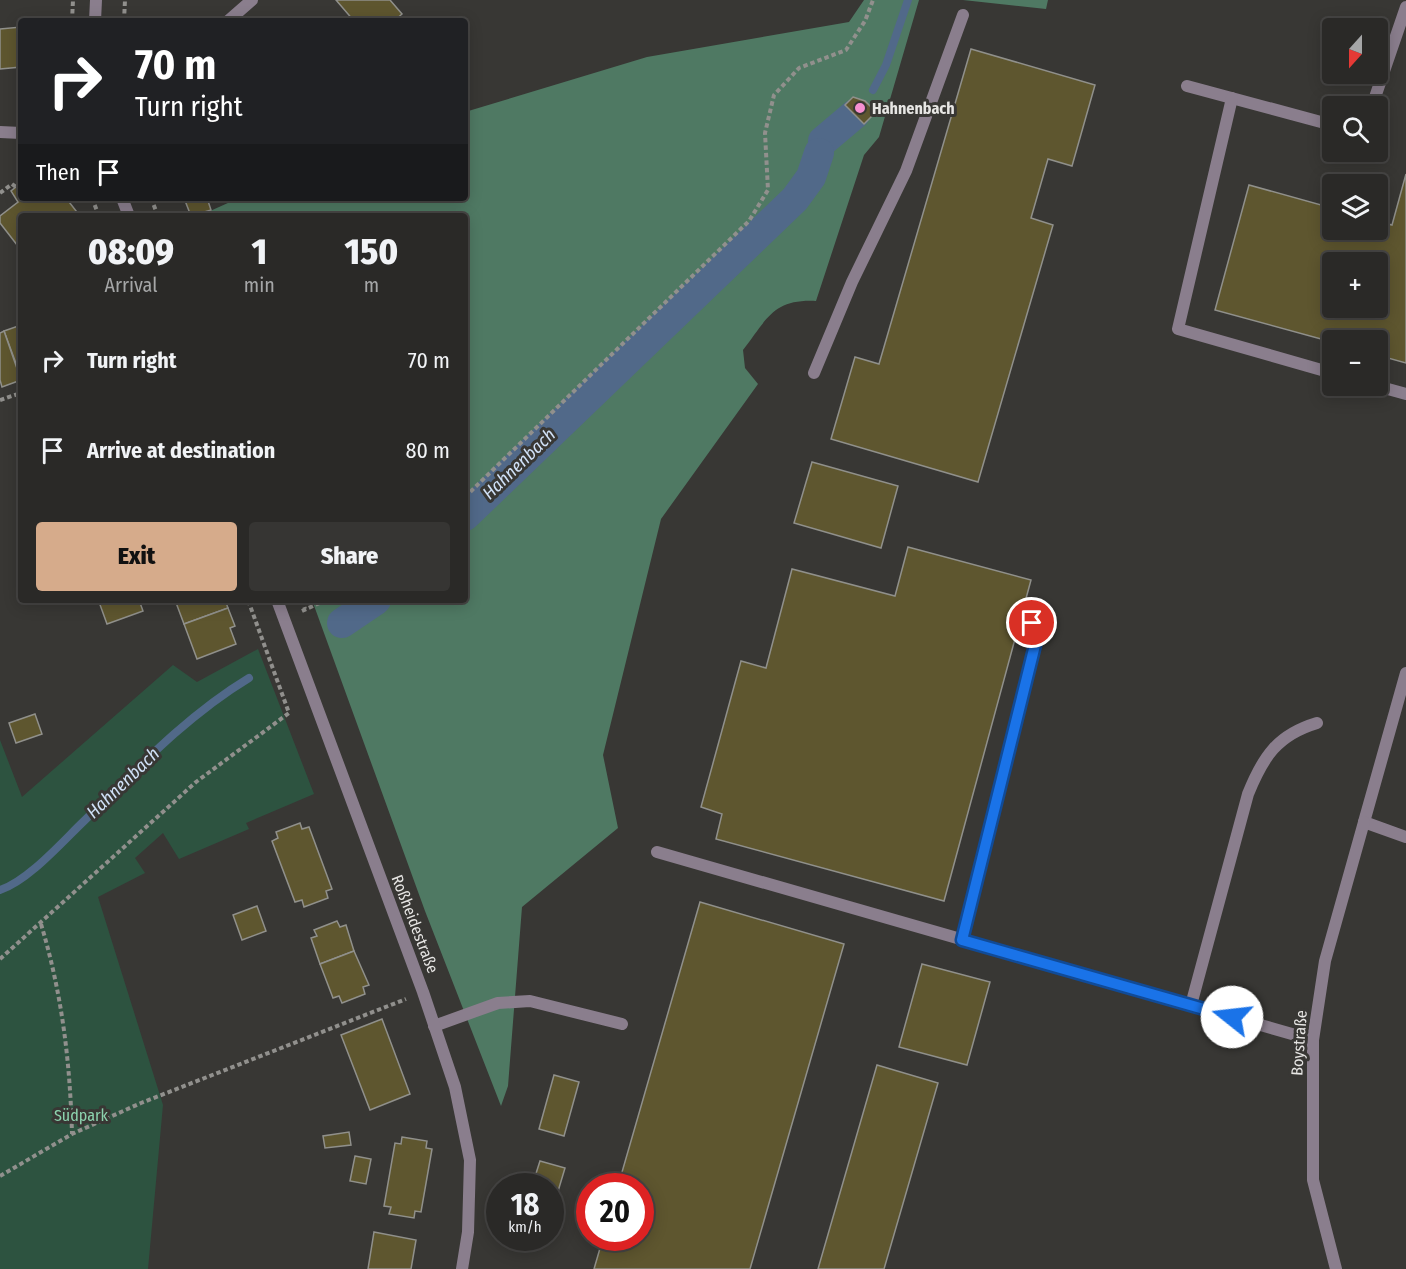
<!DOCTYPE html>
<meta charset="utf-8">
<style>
:root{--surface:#2a2927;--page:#363533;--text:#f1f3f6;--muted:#a5a6a7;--line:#464544;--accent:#d6ab8b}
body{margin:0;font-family:"Fira Sans Condensed",sans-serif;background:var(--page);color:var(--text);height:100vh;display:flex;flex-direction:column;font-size:22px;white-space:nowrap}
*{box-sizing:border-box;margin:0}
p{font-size:20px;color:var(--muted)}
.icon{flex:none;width:33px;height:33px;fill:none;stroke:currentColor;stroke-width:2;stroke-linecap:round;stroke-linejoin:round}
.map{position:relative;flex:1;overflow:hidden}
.details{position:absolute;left:18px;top:213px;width:450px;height:390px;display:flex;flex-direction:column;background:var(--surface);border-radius:6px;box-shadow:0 3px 15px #0003,0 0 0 2px var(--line)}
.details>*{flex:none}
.hud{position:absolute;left:18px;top:18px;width:450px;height:183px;border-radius:6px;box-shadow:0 3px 15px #0003,0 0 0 2px var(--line);background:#202124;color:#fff;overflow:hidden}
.needle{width:39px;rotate:201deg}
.controls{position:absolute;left:1322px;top:18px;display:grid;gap:12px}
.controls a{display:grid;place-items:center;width:66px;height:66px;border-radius:6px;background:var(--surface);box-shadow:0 3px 15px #0003,0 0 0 2px var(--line);font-size:30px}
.speed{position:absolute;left:486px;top:1173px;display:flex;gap:12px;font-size:30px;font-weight:700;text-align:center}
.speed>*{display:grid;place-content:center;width:78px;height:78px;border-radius:50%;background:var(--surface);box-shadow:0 3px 15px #0003,0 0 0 2px var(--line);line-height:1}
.speed small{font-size:15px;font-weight:400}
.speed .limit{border:9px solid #d22;background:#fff;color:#111}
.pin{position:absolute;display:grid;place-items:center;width:51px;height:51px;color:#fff;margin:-26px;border:3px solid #fff;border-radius:50%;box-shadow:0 2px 6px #0007}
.me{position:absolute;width:66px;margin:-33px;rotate:286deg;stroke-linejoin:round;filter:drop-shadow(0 0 4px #0008)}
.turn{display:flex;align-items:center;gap:21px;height:126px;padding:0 18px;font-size:27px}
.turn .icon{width:78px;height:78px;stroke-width:2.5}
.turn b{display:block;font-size:42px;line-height:51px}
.then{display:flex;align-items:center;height:57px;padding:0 18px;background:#0003;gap:12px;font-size:22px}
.eta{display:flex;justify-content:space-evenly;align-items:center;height:102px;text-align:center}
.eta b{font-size:36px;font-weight:800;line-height:42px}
.cta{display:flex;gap:12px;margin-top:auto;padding:12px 18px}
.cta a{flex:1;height:69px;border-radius:6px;background:var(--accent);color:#111;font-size:24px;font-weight:800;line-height:69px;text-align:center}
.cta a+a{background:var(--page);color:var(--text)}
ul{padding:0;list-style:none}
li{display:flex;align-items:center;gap:18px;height:90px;padding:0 18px}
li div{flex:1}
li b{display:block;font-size:22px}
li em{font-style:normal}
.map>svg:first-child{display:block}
</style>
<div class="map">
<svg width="1406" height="1269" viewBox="0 0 1406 1269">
<rect width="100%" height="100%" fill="#383734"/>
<path fill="#2d5340" d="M258,649L314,794L246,823L249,829L179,859L163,833L135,858L145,873L98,897L163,1105L148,1269H0V740L22,797L173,665L197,682Z"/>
<g fill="#4f7963">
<path d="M864,0H919L879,137L864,155L816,301C773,299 767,319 743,350L745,368L758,384L661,519L603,755L618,828L522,907L508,1086L501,1106L425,911L312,600H465V216H199L239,198H465V112L647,57L849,22Z"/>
<path d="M963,0H1048L1046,9Z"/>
</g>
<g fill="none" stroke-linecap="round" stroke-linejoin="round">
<g stroke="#516989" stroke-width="8">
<path d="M873,90L886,65L908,0"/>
<path d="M0,890C28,881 62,842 84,821C136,770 186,716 249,678"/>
</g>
<g stroke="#516989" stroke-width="30">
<path d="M823,141L855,114"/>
<path d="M465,516L795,199L811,177L819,153"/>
<path d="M342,623L376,600"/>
</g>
</g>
<g fill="#5e562f" stroke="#90908b" stroke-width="1.5" fill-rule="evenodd">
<path d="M336,0H390L402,14L394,21H354Z"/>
<path d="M21,27V67L0,69V29Z"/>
<path d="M971,49L1095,85L1072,166L1048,159L1031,218L1053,225L978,482L831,439L855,357L879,364Z"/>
<path d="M853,97L865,101L876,112L864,124L845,105Z"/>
<path d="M1406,174V363L1377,355V340L1332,342L1215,310L1249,185L1332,208V230H1377V221L1392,225ZM1332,262H1377V308H1332Z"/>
<path d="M21,183V198H66L80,216H21V250L0,223V216L18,202L11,191Z"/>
<path d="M184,198H207L211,210L191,216Z"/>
<path d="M21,325V377L4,331Z"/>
<path d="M4,331L21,380L2,387L0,380V333Z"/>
<path d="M812,462L898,486L881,548L794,523Z"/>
<path d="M908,547L1031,580L944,901L716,839L722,814L701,807L741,661L766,668L792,569L895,596Z"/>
<path d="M104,600H139L143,611L107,624L99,602Z"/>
<path d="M175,600H225L228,608L184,624Z"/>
<path d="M228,608L235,626L230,628L236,644L197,659L184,624Z"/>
<path d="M35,714L42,734L16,743L9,723Z"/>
<path d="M300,823L302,829L309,827L332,889L326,891L328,898L304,907L302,900L295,902L272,841L278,838L276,832Z"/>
<path d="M700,902L844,944L750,1269H594L603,1238H640V1186H618Z"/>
<path d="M257,906L266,931L242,940L233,915Z"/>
<path d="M337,921L340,927L346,925L354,951L320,964L311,938L317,936L314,930Z"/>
<path d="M354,951L369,985L363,987L365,994L342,1003L339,996L333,998L320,964Z"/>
<path d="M922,964L990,982L967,1065L899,1047Z"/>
<path d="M382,1019L410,1094L370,1110L341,1035Z"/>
<path d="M877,1065L938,1083L884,1269H818Z"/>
<path d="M554,1075L579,1082L564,1136L539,1129Z"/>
<path d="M349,1132L351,1145L325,1148L323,1136Z"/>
<path d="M402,1137L427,1141L426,1148L432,1149L421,1212L415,1211L414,1218L389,1214L391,1207L384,1206L395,1143L401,1144Z"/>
<path d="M355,1156L371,1159L366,1184L350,1181Z"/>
<path d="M540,1161L565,1168L550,1218V1186H532Z"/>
<path d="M374,1232L416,1240L411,1269H368Z"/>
</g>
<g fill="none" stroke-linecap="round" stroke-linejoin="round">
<g stroke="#91908d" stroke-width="4" stroke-dasharray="4.5 3" stroke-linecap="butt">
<path d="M72,21L73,0"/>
<path d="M124,21L125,0"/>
<path d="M0,193L12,184L16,187"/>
<path d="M92,198L99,216"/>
<path d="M151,198L158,216"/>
<path d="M0,400L21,393"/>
<path d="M465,497L749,221L768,190L765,133L774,95L799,68L846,50L865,21L873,0"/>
<path d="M302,600L305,609"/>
<path d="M302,611L326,600"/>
<path d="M41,924C62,994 70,1061 72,1134"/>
<path d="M0,959L196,782L289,713L248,600"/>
<path d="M0,1176L72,1134L141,1103L406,999"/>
</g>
<g stroke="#8a7e8d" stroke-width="12">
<path d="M1187,86L1332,125"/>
<path d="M1232,98L1178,329L1332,373"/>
<path d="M1372,106L1406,7"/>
<path d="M814,373L852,282L906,171L963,15"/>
<path d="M1377,386L1406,394"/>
<path d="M1406,673L1364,822L1406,837"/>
<path d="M657,852L1313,1040"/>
<path d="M962,940L1037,637L1032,623"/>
<path d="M1191,1005L1248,794C1263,757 1277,735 1317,723"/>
<path d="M434,1026L498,1003L530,1001L622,1024"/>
</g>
<g stroke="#8a7e8d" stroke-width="12">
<path d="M228,21L252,0"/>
<path d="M0,132L21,133"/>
<path d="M1336,1269L1313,1180V1040L1325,961L1364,822"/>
</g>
<g stroke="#8a7e8d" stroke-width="12">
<path d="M95,21L96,0"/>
<path d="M122,198L129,216"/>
<path d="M277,600L423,992L455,1087L470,1160L468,1232L462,1269"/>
</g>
</g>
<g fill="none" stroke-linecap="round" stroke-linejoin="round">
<g stroke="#114b97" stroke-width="15">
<path id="route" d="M1032,623L1037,637L962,940L1232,1017"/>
</g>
<use href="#route" stroke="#1a73e8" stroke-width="10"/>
</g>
<circle fill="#f690d0" stroke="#383734" stroke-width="2" cx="860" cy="108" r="6"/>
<g text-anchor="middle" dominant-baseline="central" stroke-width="6" stroke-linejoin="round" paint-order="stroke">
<g font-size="16" font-weight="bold" fill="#e7e6e4" stroke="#383734" text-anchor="start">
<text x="872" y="108">Hahnenbach</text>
</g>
<g font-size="16" fill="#e7e6e4" stroke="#383734">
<text transform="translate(415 924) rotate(69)">Roßheidestraße</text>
<text transform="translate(1299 1043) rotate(-86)">Boystraße</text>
</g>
<g font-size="16" fill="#8cd3ae" stroke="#383734">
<text x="81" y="1115">Südpark</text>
</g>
<g font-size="18" font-style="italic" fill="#d0e1f7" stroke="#383734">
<text transform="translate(519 464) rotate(-44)">Hahnenbach</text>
<text transform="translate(123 783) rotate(-44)">Hahnenbach</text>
</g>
</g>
</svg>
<div class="controls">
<a><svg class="needle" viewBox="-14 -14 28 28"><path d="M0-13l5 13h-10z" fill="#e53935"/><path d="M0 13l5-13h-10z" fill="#a5a6a7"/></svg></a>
<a><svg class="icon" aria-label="search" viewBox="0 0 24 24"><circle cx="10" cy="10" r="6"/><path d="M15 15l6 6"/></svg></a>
<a><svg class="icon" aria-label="layers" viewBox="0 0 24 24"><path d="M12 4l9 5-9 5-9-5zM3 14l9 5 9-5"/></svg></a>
<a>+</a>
<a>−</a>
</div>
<div class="speed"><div>18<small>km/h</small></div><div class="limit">20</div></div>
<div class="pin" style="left:1032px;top:623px;background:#d93025"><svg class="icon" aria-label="arrive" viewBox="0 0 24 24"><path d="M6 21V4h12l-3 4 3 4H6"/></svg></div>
<svg class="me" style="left:1232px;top:1017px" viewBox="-20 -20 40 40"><circle r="19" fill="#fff"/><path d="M0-13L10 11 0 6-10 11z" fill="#1a73e8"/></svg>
<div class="hud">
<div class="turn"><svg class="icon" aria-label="right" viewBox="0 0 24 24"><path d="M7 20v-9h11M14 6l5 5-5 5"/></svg><div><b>70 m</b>Turn right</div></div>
<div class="then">Then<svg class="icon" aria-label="arrive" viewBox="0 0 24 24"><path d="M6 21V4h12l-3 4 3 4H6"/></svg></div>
</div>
<section class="details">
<div class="eta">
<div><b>08:09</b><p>Arrival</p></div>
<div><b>1</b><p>min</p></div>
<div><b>150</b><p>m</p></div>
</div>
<ul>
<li><svg class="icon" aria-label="right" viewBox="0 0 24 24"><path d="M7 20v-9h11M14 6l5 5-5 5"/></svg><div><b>Turn right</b></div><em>70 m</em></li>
<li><svg class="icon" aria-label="arrive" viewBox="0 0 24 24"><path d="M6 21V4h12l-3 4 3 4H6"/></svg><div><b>Arrive at destination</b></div><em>80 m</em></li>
</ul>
<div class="cta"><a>Exit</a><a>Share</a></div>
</section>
</div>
